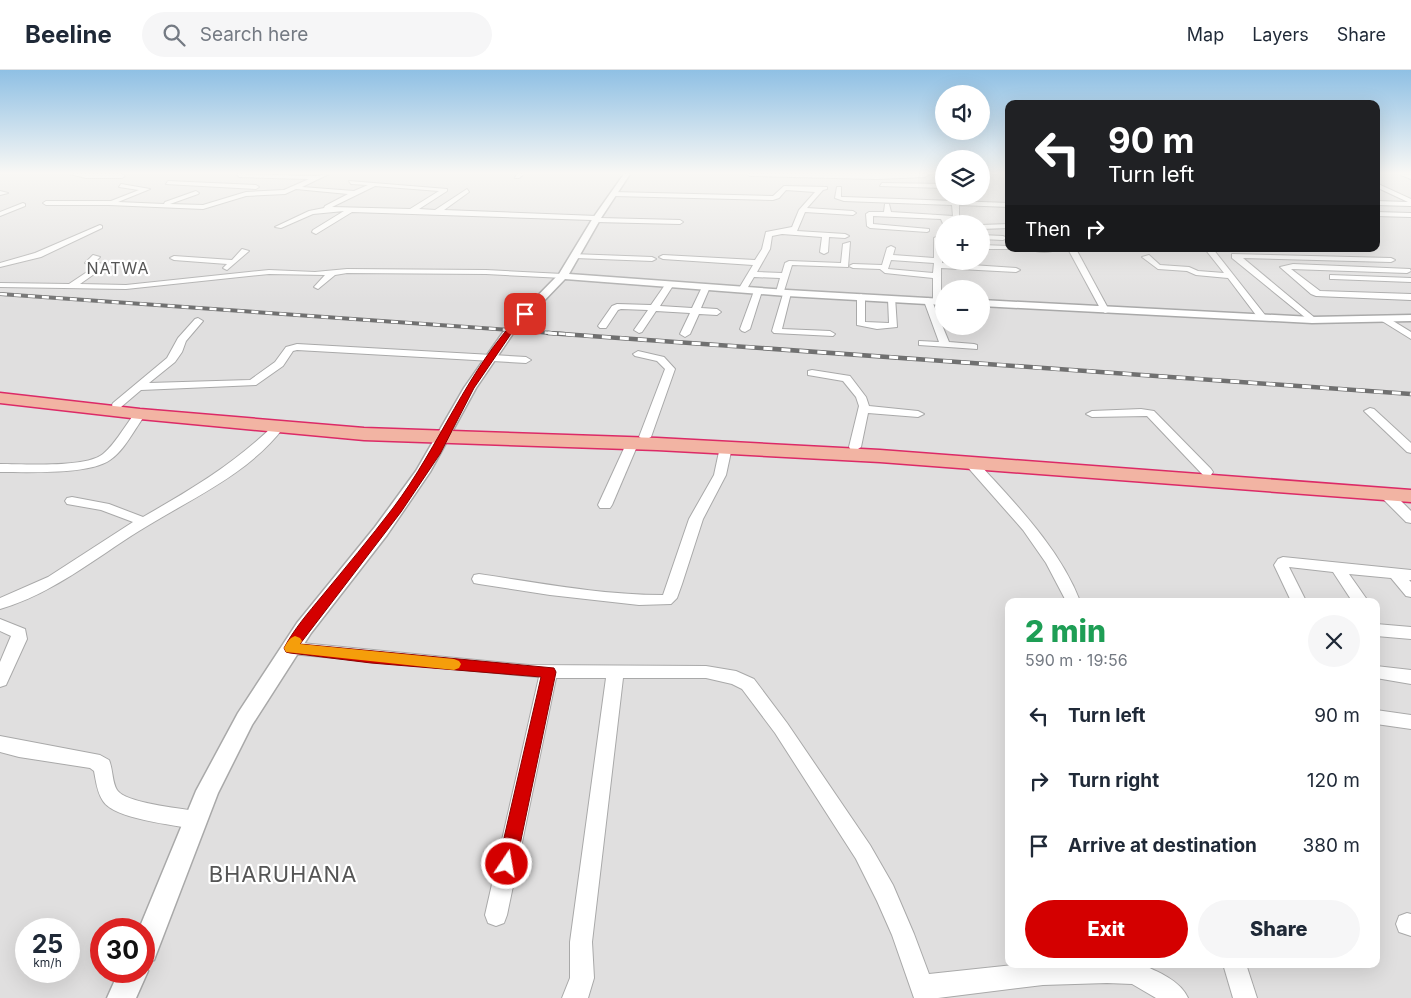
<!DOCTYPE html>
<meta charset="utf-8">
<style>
:root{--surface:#fff;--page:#f6f6f7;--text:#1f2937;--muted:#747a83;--line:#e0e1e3;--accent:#d40000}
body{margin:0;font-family:Inter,sans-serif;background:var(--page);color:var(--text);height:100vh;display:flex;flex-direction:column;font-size:19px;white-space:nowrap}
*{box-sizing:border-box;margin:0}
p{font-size:16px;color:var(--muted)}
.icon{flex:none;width:28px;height:28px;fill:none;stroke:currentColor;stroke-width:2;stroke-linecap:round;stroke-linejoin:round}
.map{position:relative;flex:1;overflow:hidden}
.sheet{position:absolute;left:1005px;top:528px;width:375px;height:370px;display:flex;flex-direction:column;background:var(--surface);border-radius:10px;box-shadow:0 5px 20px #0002}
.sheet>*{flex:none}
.guide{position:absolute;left:1005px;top:30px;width:375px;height:152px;border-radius:10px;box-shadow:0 5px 20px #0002;background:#202124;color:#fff;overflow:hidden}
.tools{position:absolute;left:935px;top:15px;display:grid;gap:10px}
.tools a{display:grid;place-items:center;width:55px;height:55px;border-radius:50%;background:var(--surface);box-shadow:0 5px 20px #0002;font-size:25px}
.speed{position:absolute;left:15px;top:848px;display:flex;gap:10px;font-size:25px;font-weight:700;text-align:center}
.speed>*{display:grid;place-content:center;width:65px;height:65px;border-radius:50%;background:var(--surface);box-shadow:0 5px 20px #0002;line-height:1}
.speed small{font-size:12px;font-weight:400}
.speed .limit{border:8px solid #d22;background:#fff;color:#111}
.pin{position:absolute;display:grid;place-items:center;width:42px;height:42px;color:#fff;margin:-21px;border-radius:10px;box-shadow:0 2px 8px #0006}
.me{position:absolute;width:55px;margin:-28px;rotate:12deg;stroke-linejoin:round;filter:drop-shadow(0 0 4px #0008)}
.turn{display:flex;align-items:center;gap:18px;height:105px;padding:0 20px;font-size:22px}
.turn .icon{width:65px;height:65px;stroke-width:2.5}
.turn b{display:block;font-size:35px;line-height:42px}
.then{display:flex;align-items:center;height:48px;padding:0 20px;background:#0003;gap:10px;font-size:19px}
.round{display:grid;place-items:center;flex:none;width:52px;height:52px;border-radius:26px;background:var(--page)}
.head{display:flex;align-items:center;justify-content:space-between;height:85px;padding:0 20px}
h1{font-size:30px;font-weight:800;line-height:38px;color:#1e9e55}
.primary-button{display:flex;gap:10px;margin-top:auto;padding:10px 20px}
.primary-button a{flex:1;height:58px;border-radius:30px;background:var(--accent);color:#fff;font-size:20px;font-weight:800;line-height:58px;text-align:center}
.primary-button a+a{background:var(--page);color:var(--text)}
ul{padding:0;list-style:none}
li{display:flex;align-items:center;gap:15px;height:65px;padding:0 20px}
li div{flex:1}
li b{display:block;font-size:19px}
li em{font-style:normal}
header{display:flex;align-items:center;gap:30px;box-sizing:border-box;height:70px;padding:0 25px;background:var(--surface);border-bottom:1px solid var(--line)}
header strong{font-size:24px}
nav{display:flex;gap:28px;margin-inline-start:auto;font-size:18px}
.search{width:350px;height:45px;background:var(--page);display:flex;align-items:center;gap:12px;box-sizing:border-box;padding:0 18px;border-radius:28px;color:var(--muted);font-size:19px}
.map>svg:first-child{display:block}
</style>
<header>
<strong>Beeline</strong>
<div class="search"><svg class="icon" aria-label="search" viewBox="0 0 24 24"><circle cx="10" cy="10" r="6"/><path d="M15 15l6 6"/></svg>Search here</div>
<nav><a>Map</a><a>Layers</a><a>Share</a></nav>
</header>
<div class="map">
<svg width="1411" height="928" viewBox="0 0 1411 928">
<rect width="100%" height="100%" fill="#f2efe9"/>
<path fill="#e0dfdf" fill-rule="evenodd" d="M0,104H944V126H981V104H1009V179H1376V104H1411V928H0ZM944,154H981V191H944ZM944,219H981V256H944ZM1009,531H1376V894H1009ZM26,859H69V901H26ZM101,859H144V901H101Z"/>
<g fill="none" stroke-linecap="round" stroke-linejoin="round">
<g stroke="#a9a9a9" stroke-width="2">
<g id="minor">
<path d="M70,104H122L125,106L122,108H86Z"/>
<path d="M237,104L316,106L329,104L302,117L354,121L368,115L351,114L349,111L447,119V121L419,139L435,140L467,119L469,122L444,140L597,146L600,148L680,150L683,152L680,154L595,152L592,150L352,142L316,164L312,162L313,160L344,141L313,144L281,158L275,157L309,141L324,138L325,136L348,124L296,119L285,124L246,126L203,139L109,135H46L43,133L46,131H111L139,120L119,117L121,114L150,119L118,132L164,134L165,132L196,121L199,123L198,124L170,134L203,135L246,122L284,120L309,109L239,107ZM375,116L439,121L410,139L332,137Z"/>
<path d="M517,104H524L519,108H515Z"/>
<path d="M747,104H927L928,105L925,107L877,109L750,106Z"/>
<path d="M1400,104L1411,105V109L1401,105Z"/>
<path d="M168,111L256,115L259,117L256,119L166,114Z"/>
<path d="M882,113L944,114V118L880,116Z"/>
<path d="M1376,113L1411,129V136L1376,135V131L1408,132L1376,117Z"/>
<path d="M784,116L827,117V119L823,120L807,138L853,141L856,143L853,145L805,142L797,161L845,164L849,166L845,168L829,167L828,182L824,184L820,182L822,167L782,164L772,166L770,179L757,202L782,203L785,193L789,191L841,193L843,174L850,172L848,197L792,195L784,221L791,223L782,259L830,261L835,264L833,266L774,263L772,261L783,224L776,222L780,208L754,207L745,222H739L738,220L753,195L663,189L659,187L663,185L755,190L762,179L766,162L792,157L799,140L815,122L786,120L779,128L773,130L614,126L611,124L614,122L773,126Z"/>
<path d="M837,117H841V127H844L1009,133V137L959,135V149H948L949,154H944V156L941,149L873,146V154L929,159V161L927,162L870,158L867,156L866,144L869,142H884L885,134H889L891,142L953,146L952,135L844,131L835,128Z"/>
<path d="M0,121L8,123L0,125Z"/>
<path d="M23,133L25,134V136L0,146V142Z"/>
<path d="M1376,142L1411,143V147L1376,146Z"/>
<path d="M1009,154V158L981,159V155Z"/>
<path d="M100,155L102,156V158L41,187L0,197V193L35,183Z"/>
<path d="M944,164V168L942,169V193L1016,198L1020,200L1016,202L941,198V231L937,234L933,231V208L885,203L880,199L853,198L849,196L853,194L882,195L887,178L891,176L895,178L893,185L934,188V168ZM891,190L934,193L933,203L888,199Z"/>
<path d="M981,165L1003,166L1007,168L1003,170L981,169Z"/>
<path d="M981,175L1009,176V179H1012H981Z"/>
<path d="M242,179L249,181L227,200L223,198L227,194L174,190L170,188L174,186L232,190Z"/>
<path d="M1032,179H1056C1051,183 1037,183 1032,179Z"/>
<path d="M1068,179H1076L1109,240L1108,242L1105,243L1101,240Z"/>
<path d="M1205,179H1213L1265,245V249H1259L1228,208L1196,205L1187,201L1158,199L1142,187L1149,185L1160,195L1189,197L1198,201L1224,203Z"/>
<path d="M572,184L652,187L656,189L652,191L575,188L571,186Z"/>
<path d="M1232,184L1391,188L1395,190L1391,192L1243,188L1315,248L1317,250L1312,253L1232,188Z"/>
<path d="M93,185L100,187L95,192L107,195L80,214L126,215L269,200L315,202L347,199L486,200L563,204L567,206L563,208L486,204L347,203L335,205L318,219L314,217L325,205L269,204L126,219L0,217V213L69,214L96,196L85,193Z"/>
<path d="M1293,194L1410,199L1411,201L1407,203L1291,199L1320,221L1411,224V230L1316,226L1311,224L1280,197Z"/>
<path d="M1330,205L1411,208V212L1333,209H1330Z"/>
<path d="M667,212L674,214L660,236L692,238L702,217L706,215L710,217L701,238L717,239L721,242L717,245L699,244L690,264L685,267L680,264L690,243L656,241L642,262L639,263L634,260L648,240L621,239L618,240L606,258H600L598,256L612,236L617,234L651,235Z"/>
<path d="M758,218L762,221L750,259L745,262L742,261L740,259L754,221Z"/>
<path d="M861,224L865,227V252L889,253L888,229L895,227L897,257L877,259L857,255V227Z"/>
<path d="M928,228L932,231L949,272L974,274L977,275V279L919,275V271L939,272L924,231Z"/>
<path d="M1385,246L1411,262V269L1382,251L1380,249Z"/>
<path d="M198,248L203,251L186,271L182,282L175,292L149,313L250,310L275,292L286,277L297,274L526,287L531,290L526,293L297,280L293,281L283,296L256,315L141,320L121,337H113L112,335L113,333L167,288L178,268L195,249Z"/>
<path d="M638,281L664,287L675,299L651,367L645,370L639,367L665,299L657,291L635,286L633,284Z"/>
<path d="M812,300L850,306L866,327L869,336L918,341L924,344L918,347L868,343L861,377L855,381L851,380L849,377L859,336L856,327L843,311L808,305V301Z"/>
<path d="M1370,338L1374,339L1411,373V383L1407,382L1366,343L1364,341Z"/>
<path d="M1141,339L1154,341L1211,399L1213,402L1211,405H1203L1147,346L1092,347L1086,344L1092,341Z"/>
<path d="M140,341L146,344C135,358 125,380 110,390C89,405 27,402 0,402V394C24,394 86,398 103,384C115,374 123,359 132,347L136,342Z"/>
<path d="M278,354L284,357C248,405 188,430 139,461C94,489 52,524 0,539V528L48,507L133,452L101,440L67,434L65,431L67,428L72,427L109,434L143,447C192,419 234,394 274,355Z"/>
<path d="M632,370L638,374L612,435L610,438H600L598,435L626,374Z"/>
<path d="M726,373L732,377L726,405L703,449L682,514L677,528L671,534L639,535L550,525L479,514L474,513L472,509L474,505L479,504C540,513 601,525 663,525L689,449L714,405L720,377Z"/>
<path d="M970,389C979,392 987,403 993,409C1027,446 1062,485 1080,531H1066L1046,493L1023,460L964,393Z"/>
<path d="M1386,420L1391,421L1411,441V453L1406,452L1381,427L1380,424Z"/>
<path d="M1283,487L1411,500V510H1409L1411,512V527L1406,526L1391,508L1349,504L1368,531H1352L1333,502L1289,497L1306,531H1291L1274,495L1278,489Z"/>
<path d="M0,549L25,559L27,569L6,615L0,617V592L11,566L0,561Z"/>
<path d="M1376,554L1411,557V569L1376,566Z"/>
<path d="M291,572L529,595L706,596L736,601L754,609L787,653L870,775L893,815L914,864L929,904L1022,894H1140C1157,901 1181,911 1188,928H1156L1132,914L1107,913L1043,915L938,928H914L892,865L877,831L856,789L775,663L742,619L732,614L706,608H623L592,872L594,908L588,928H562L570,908V872L606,608H556L507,845L504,853L496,856L488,853L485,845L539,607L291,584L285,582L283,578L285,574Z"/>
<path d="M1376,596L1411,600V614L1376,608Z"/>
<path d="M1376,640L1411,645V659L1376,654Z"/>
<path d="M0,666L100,685L109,690C113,699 112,712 117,720C125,733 179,738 195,741L202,744L205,750L202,756L195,759C174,755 114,749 103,731C97,722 96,711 94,701L90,698L19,687L0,682Z"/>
<path d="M1407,843L1411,844V866L1399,862L1396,854L1399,846Z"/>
<path d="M1223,894H1246L1257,928H1233Z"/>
</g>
</g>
<g stroke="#a9a9a9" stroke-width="3">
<g id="tertiary">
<path d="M624,104H630L601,148L569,204L787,220L944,229V235L787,226L565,209L514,262L476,318L430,402L387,465L311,563L252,655L218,723L154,890L145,893L148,901L136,928H107L119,901H144V859H139L196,721L238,643L297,553L375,457L416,401L464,318L506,258L559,204L593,148Z"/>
<path d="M981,230L1312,247L1411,245V251L1312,253L981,236Z"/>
</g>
</g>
<g stroke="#dc2a67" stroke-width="3">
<path id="trunk" d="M0,323L140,339L364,358L657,368L880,380L1411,420V432L880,392L657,380L364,370L140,349L0,333Z"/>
</g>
<use href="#minor" fill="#fff" fill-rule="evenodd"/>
<use href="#tertiary" fill="#fff" fill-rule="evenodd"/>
<use href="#trunk" fill="#f2b4a3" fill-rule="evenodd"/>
<g stroke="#707070" stroke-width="4">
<path id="rail-far1" d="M0,224L566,264"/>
</g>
<g stroke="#707070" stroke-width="4.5">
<path id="rail" d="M548,263L1411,324"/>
</g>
<use href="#rail-far1" stroke="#fff" stroke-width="2.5" stroke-dasharray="7" stroke-linecap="butt"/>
<use href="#rail" stroke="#fff" stroke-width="3" stroke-dasharray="9" stroke-linecap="butt"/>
</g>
<linearGradient id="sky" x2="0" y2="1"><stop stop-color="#8fc0e4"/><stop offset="0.44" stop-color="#f9f8f5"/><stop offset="1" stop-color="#f9f8f5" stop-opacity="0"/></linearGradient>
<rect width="1411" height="234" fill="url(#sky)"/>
<path fill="#d40000" stroke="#8a0000" d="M522,243L529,244L513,261L474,318L440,384L401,442L300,574L554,598L556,602L516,794L513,800L507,802L501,800L498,794L541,607L371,593L290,583L286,582L284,578C294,559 308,543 322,526C346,497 370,468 393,438C440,376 467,299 522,243Z"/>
<path fill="#f59e0b" d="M295,566L300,568L302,571L300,574L454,589L459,591L461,594L459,598L454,600L286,582L284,578C287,573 289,568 295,566Z"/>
<g text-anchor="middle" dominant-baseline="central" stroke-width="4.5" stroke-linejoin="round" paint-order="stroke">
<g font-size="16" letter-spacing="1" fill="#555" stroke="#fff">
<text x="118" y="198">NATWA</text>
</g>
<g font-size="22" letter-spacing="1" fill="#555" stroke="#fff">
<text x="283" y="804">BHARUHANA</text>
</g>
</g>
</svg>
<div class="tools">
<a><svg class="icon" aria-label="sound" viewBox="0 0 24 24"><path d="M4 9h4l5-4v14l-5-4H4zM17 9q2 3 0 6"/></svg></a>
<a><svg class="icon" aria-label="layers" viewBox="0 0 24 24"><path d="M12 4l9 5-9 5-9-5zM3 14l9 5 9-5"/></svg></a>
<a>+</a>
<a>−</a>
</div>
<div class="speed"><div>25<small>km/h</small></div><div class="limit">30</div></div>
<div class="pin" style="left:525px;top:244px;background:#d93025"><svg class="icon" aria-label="arrive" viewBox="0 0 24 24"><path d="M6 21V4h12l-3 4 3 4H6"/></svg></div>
<svg class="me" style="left:507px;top:794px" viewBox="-20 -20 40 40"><circle r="17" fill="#d40000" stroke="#fff" stroke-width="3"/><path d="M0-11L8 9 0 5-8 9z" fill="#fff"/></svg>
<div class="guide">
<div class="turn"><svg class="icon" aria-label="left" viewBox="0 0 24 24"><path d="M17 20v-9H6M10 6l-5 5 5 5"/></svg><div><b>90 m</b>Turn left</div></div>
<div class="then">Then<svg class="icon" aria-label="right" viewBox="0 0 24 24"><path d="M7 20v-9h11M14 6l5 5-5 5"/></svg></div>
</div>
<section class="sheet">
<div class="head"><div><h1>2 min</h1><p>590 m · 19:56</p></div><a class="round"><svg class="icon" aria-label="close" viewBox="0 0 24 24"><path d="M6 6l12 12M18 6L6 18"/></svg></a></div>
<ul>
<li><svg class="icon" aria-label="left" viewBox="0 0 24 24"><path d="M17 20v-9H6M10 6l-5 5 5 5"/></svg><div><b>Turn left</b></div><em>90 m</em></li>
<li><svg class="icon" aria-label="right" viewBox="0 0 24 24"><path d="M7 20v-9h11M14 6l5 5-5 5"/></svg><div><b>Turn right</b></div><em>120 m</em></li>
<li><svg class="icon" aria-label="arrive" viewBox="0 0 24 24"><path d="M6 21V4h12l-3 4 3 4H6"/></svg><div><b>Arrive at destination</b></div><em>380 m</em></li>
</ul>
<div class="primary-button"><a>Exit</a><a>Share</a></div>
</section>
</div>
